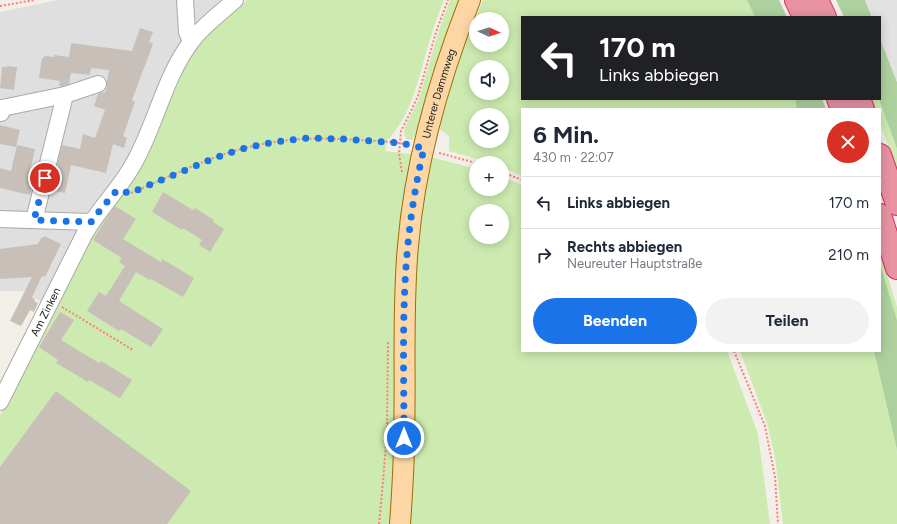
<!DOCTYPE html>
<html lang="de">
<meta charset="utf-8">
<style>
:root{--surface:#fff;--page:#f2f2f3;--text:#1f2937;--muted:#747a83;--line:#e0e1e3;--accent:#1a73e8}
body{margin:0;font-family:Figtree,sans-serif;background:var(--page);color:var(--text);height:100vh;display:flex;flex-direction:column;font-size:15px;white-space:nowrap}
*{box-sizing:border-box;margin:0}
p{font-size:13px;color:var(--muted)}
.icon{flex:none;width:22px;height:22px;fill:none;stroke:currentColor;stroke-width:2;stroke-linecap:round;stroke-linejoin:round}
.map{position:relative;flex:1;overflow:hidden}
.sheet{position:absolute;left:521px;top:108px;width:360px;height:244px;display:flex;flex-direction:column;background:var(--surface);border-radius:0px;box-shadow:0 2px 10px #0003}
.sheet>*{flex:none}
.guide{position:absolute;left:521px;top:16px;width:360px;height:84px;border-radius:0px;box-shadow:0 2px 10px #0003;background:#202124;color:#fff;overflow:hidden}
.needle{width:26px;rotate:93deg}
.buttons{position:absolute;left:469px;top:12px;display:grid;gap:8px}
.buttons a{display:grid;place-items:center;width:40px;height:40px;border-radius:50%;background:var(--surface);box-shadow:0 2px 10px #0003;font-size:20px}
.pin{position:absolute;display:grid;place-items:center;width:34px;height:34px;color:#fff;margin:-17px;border:2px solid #fff;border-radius:50%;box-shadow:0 1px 4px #0007}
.me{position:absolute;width:44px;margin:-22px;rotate:0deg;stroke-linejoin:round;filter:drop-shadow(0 0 3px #0008)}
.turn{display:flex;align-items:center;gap:14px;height:84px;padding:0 12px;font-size:18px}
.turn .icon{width:52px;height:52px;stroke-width:2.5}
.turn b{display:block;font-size:28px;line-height:34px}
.round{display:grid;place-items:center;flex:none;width:42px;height:42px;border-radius:21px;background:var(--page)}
.overview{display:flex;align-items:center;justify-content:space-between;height:68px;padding:0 12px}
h1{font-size:24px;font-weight:700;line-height:30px}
.cta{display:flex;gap:8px;margin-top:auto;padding:8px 12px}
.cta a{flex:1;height:46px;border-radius:24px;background:var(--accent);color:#fff;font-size:16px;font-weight:700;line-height:46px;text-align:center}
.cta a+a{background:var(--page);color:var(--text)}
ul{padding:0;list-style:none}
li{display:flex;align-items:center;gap:12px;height:52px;padding:0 12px;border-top:1px solid var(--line)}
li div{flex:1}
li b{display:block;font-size:15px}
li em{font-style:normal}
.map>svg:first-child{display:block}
</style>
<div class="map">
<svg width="897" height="524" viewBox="0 0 897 524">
<rect width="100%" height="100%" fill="#f2efe9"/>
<path fill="#e0dfdf" d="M58,0H222L200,18L183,39L134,150L50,307L24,291H0V12Z"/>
<g fill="#cdebb0" fill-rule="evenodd">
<path d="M247,0H444C435,21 429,43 423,64C415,92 408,117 389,139H387L385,151L427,156L476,169V189H502V176L522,185V351H727L758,434L770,524H0V416L89,237L193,50L212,30ZM476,211H502V237H476Z"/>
<path d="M450,0H460L420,121C416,127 416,133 413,140L407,139L405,136L404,132L405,127L419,99L438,33Z"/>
<path d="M483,0H747L755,17H522V99H795L797,109H522V176L502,167V163H491L449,151V136L438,128L460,56ZM476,19H502V45H476ZM476,67H502V93H476ZM476,115H502V141H476Z"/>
<path d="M871,99H879L880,101L897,149V170L880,123V109H875Z"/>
<path d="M880,251L897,307V320L880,264Z"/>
<path d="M740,351H874L897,450V524H783L775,457L767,423Z"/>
</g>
<g fill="#add19e">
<path d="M747,0H779L787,17H755Z"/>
<path d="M836,0H865L872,17H844Z"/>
<path d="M880,38L897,82V149L879,99Z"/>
<path d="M795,99H822L826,109H797Z"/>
<path d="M880,264L897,320V450L874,351H880Z"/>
</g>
<path fill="#e2e2e2" d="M865,0H897V82L880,38V17H872Z"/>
<g fill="#c7bfb8">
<path d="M140,28L153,32L149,42L153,44L132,100L135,102L123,136L127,138L124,148L113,144L106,173L71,165L65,193L51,190L62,145L80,149L83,134L95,138L105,110L94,106L98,94L102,92L105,93L107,86V82L109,70L91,68L90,75L71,73L69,84L63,86H59L60,81L39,78L42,58L43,59L44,56L54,57V55L69,57L71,43L132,51Z"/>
<path d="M7,66L17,67L14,90L0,88L2,67H7Z"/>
<path d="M0,125L20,130L16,147L0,144Z"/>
<path d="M17,145L35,149L29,176L35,177L30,195L0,188V168L11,171Z"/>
<path d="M163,192L193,210L195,208L214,220L213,222L224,229L210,252L199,245L202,240L183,228L182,230L152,212Z"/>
<path d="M115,206L136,219L123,239L161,262L162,259L194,278L183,297L151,279L150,280L136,272L119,301L163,329L151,347L121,329L119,331L87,311L99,292L106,296L125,266L119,262L122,258L93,240L105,220Z"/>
<path d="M44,236L61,244L45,277L42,276L32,297L35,299L34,301L38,303L34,312L30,310L21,326L10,321L32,277L0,279V249L38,244L42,237L43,238Z"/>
<path d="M60,312L74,320L61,340L99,363L101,361L132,380L120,398L89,380L88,382L56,363L58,360L39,347Z"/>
<path d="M56,391L191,491L167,524H0V467Z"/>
</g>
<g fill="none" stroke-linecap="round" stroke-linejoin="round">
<g stroke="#a9a9a9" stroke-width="18">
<g id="minor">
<path d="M185,0L187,32L191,41"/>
<path d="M0,113H1L2,108L65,95L98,84"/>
<path d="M0,219L91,222"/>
<path d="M34,220L65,95"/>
<path id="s1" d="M0,402L85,233C99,208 120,189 134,163C156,124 164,78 191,42C202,26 221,13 235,0"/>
</g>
</g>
<g stroke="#a06b00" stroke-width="22">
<g id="major">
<path id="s2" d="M400,524C402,496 404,468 404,439C406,375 402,310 408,246C415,161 439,79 470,0"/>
</g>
</g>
<g stroke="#dc2a67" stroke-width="24">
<g id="highway">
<path d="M796,0L804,17"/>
<path d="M817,0L825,17"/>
<path d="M838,99L842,109"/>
<path d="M859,99L863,109"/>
<path d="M880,155L897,204"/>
<path d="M880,215L897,268"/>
</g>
</g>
<g stroke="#fa8072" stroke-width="2" stroke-dasharray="2 2" stroke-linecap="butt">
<path d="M0,6L35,0"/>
<path d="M439,153L476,163"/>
<path d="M402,172L399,154L401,131L411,111L418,96L436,32L448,0"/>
<path d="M502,172L522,180"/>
<path d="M131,193C169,177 206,158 245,148C282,138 320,137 358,140C375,141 392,141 409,145"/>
<path d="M62,307L133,350"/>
<path d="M734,351L765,426L775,477L778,524"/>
<path d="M379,524L383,482L387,430L388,342"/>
</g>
<use href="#minor" stroke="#fff" stroke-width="16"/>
<use href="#major" stroke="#fcd6a4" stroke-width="20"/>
<use href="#highway" stroke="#e892a2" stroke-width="22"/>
</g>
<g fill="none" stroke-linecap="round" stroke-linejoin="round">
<path stroke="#1a73e8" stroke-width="7" stroke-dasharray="0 12.6" d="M45,178L34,220L91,222L97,214L117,190L130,193L217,157L245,148L274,142L308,138L342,139L400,143L424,148C418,174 413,200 410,226C401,296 404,368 404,438"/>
</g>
<g text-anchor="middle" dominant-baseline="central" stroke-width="4" stroke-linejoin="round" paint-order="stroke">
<g font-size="11" fill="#222" stroke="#fff">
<text stroke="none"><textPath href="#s2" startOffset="434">Unterer Dammweg</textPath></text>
<text stroke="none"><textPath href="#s1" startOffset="101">Am Zinken</textPath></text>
</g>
</g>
</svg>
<div class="buttons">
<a><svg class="needle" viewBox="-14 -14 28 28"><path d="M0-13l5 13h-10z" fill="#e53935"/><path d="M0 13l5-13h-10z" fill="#747a83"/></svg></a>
<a><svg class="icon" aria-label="sound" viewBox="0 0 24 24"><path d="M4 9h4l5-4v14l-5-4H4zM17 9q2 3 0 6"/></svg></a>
<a><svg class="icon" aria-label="layers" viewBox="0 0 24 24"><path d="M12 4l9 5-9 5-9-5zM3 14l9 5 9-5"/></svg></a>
<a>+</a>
<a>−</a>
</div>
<div class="pin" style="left:45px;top:178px;background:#d93025"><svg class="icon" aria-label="arrive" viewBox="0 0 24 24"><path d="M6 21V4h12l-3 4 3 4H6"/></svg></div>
<svg class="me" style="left:404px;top:438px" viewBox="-20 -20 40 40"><circle r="17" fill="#1a73e8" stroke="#fff" stroke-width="3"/><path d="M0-11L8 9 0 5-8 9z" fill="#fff"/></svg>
<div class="guide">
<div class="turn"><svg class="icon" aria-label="left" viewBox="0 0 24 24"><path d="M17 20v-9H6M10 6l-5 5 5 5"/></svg><div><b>170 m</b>Links abbiegen</div></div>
</div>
<section class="sheet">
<div class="overview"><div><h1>6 Min.</h1><p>430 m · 22:07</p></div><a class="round" style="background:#d93025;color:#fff"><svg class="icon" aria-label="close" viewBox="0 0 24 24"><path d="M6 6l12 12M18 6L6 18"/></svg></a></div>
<ul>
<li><svg class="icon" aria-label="left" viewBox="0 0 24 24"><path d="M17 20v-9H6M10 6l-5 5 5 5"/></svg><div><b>Links abbiegen</b></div><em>170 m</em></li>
<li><svg class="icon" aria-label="right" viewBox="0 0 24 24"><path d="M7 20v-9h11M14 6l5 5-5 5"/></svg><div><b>Rechts abbiegen</b><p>Neureuter Hauptstraße</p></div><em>210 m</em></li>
</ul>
<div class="cta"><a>Beenden</a><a>Teilen</a></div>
</section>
</div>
